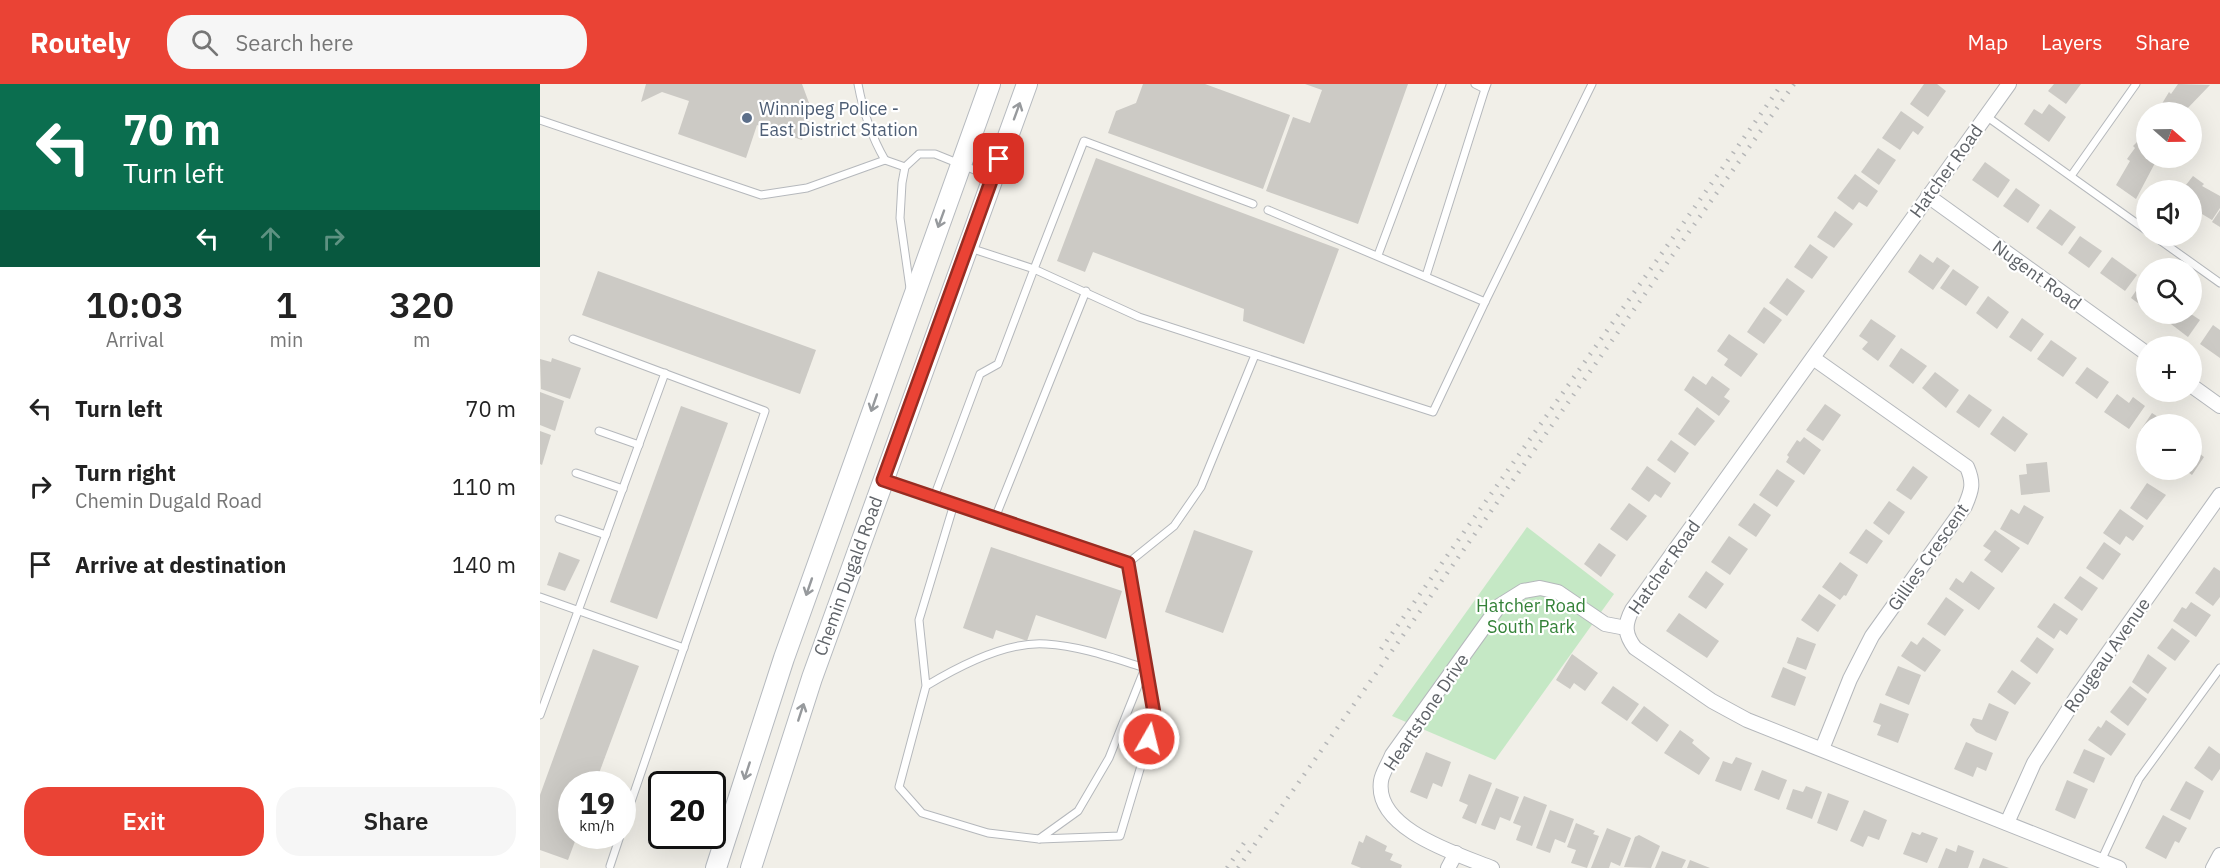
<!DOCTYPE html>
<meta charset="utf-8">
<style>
:root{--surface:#fff;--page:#f6f6f6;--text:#222;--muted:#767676;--accent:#ea4335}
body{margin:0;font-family:"IBM Plex Sans",sans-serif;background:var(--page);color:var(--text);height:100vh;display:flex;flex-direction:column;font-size:22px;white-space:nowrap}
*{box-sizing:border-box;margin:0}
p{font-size:20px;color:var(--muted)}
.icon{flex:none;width:33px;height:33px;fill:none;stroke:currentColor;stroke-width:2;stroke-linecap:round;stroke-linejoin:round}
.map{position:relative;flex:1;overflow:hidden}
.panel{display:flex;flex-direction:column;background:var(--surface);width:540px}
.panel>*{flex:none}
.banner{background:#0b6e4f;color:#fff;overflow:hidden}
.needle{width:39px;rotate:110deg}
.buttons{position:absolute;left:1596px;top:18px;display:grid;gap:12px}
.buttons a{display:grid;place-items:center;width:66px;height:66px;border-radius:50%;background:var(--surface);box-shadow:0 6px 24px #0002;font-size:30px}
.speed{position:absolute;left:18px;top:687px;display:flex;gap:12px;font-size:30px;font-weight:700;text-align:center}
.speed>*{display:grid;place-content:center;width:78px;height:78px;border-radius:50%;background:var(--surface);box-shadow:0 6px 24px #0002;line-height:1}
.speed small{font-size:15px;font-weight:400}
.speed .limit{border:3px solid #111;border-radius:9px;background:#fff;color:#111}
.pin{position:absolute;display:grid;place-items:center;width:51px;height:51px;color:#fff;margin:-26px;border-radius:12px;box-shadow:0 3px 9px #0006}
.me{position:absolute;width:66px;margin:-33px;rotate:8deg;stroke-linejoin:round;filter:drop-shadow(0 0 4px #0008)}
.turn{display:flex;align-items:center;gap:21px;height:126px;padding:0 24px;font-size:27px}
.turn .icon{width:78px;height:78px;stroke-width:2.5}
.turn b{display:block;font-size:42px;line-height:51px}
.lanes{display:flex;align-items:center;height:57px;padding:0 24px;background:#0003;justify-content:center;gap:30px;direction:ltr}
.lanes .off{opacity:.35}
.eta{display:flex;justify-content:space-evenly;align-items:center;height:102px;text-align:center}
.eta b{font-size:36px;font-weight:600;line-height:42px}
.button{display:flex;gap:12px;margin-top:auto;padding:12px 24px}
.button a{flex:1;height:69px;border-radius:24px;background:var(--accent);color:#fff;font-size:24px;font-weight:600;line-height:69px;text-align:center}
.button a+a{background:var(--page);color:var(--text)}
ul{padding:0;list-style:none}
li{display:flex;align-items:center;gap:18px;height:78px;padding:0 24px}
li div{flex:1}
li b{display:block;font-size:22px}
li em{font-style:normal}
header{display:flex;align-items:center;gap:36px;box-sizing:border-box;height:84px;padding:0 30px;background:var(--accent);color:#fff}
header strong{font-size:28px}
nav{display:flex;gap:33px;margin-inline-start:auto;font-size:21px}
.search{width:420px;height:54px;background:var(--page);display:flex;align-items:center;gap:15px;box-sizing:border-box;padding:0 21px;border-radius:24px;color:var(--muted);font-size:22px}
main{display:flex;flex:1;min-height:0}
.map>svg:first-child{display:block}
</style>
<header>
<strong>Routely</strong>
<div class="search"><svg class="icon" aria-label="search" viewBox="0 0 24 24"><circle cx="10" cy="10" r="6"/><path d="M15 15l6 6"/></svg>Search here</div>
<nav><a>Map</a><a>Layers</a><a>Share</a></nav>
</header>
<main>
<section class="panel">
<div class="banner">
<div class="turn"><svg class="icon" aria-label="left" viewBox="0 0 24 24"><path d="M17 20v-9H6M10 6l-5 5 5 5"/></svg><div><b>70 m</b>Turn left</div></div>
<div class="lanes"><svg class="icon" aria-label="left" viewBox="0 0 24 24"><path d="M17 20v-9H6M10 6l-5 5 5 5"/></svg><svg class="icon off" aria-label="ahead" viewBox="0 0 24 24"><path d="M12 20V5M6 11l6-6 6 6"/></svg><svg class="icon off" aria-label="right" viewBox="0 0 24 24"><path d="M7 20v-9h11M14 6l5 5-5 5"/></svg></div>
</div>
<div class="eta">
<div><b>10:03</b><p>Arrival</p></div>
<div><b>1</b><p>min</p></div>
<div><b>320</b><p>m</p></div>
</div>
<ul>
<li><svg class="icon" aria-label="left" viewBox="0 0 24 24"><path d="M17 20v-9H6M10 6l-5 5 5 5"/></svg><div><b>Turn left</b></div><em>70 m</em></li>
<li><svg class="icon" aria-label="right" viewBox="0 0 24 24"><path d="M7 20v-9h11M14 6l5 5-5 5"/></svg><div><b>Turn right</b><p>Chemin Dugald Road</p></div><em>110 m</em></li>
<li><svg class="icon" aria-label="arrive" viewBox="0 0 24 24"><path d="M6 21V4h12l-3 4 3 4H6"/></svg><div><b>Arrive at destination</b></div><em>140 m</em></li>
</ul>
<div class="button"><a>Exit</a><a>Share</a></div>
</section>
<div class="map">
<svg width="1680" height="784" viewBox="0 0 1680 784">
<rect width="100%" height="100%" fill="#f1efe8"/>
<path fill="#c5e8c5" d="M987,443L1074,510L955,676L852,632Z"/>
<g fill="#cccac5">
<path d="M106,0H262L272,27L262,56L217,41L206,74L138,50L149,17L122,8L101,18Z"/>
<path d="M603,0H665L750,31L723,105L568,49L576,27L596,19Z"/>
<path d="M765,0H868L818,140L726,107L753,33L770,39L782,6Z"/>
<path d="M1384,0H1397L1406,7L1388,33L1370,20Z"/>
<path d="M1514,0H1541L1526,20L1508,7Z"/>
<path d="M1638,0L1670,1L1644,28H1617L1629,8L1631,10Z"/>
<path d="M1509,20L1526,33L1509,58L1484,40L1494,25L1502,30Z"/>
<path d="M1361,27L1384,43L1378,51L1373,47L1360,66L1342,54Z"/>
<path d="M1606,49V74H1615L1613,77L1615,79L1596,115L1576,101L1590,77L1587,75L1595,64L1593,62Z"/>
<path d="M1338,64L1356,76L1339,101L1321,88Z"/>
<path d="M556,74L799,165L764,260L703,237L704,225L553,168L545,188L517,177Z"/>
<path d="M1445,78L1470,96L1458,114L1432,96Z"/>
<path d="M1315,90L1338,107L1327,123L1319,118L1313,126L1297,114Z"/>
<path d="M1653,92L1664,100L1662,102L1680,112V124L1672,136L1652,124V106H1642Z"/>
<path d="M1476,104L1500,121L1488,139L1463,122Z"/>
<path d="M1510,125L1536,143L1522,162L1496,144Z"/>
<path d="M1680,126V143L1672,138Z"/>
<path d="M1295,127L1313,140L1294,164L1277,153Z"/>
<path d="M1540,152L1562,167L1549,184L1528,169Z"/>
<path d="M1270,160L1288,173L1272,195L1254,183Z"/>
<path d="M1380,170L1393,179L1397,173L1410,182L1393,206L1368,188Z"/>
<path d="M1572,173L1597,191L1585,207L1560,189Z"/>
<path d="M1413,185L1439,203L1426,222L1400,204Z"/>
<path d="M58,187L276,266L260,310L42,231Z"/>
<path d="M1247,194L1265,207L1247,232L1229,219Z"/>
<path d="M1604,195L1606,197V225L1591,214Z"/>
<path d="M1448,212L1469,228L1457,245L1436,229Z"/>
<path d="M1224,223L1242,236L1224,260L1207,248Z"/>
<path d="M1632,230H1651L1660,236L1648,253L1627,237Z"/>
<path d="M1482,234L1504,250L1491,268L1469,253Z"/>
<path d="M1331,235L1356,252L1338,277L1322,265L1328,258L1319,252Z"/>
<path d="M1673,241L1680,246V274L1660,260Z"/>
<path d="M1189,250L1218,270L1201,293L1184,281L1188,275L1177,267Z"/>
<path d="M1511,256L1537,274L1523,293L1497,275Z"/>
<path d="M1361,264L1387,282L1373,300L1349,282Z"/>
<path d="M12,274L41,284L30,315L1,305L0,275L11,278Z"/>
<path d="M1547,283L1569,298L1557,315L1535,299Z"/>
<path d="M1395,288L1419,306L1406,324L1382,304Z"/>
<path d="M1153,292L1166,301L1172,292L1190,305L1184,313L1190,317L1179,332L1144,306Z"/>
<path d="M0,308L24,317L15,347L0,341Z"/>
<path d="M1429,310L1452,326L1439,344L1416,328Z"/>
<path d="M1577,310L1589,319L1593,313L1605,322L1589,345L1564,328Z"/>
<path d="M1285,320L1301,331L1283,357L1266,346Z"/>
<path d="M141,322L188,339L117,535L70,518Z"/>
<path d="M1157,323L1175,337L1155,362L1138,350Z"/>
<path d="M1612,329L1629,340H1606V351L1600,347Z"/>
<path d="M1463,332L1488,350L1475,368L1450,350Z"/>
<path d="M0,347L11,351L2,381L0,380Z"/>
<path d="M1264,353L1281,366L1264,391L1246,378L1249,373L1247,371L1257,356L1260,358Z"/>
<path d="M1652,354L1656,358L1652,364L1664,373L1652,391L1645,386H1652Z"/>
<path d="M1131,356L1149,369L1135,389L1117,376Z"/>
<path d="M1507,378L1510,408L1481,411L1479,391L1487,390L1486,380Z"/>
<path d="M1107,382L1131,399L1121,414L1115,410L1109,418L1091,405Z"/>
<path d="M1373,382L1388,393L1371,416L1356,406Z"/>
<path d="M1237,385L1255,397L1237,423L1219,411Z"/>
<path d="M1607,399L1626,411L1607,436L1590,424Z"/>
<path d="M1349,417L1365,428L1349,451L1333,439Z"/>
<path d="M1089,419L1107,432L1087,457L1070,445Z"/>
<path d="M1214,419L1231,431L1216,453L1198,441Z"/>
<path d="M1484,421L1504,433L1488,461L1460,445L1471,425L1479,430Z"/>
<path d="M1580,425L1604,442L1593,457L1586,452L1580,461L1563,449Z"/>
<path d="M1326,445L1343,457L1327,480L1309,469Z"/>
<path d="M654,446L713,467L683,549L625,528Z"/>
<path d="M1455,446L1480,464L1462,489L1444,476L1451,467L1443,462Z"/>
<path d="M1189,452L1208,465L1190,491L1171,478Z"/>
<path d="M1564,458L1581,470L1563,496L1546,484Z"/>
<path d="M1059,459L1076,471L1061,493L1044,480Z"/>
<path d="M451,463L582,507L566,555L496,531L487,557L456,546L453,555L423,544Z"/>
<path d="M19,468L40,476L25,507L7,501Z"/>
<path d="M1300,478L1318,491L1306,512L1304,511L1300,516L1282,503Z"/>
<path d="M1674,483L1680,487V513L1673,522L1655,509Z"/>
<path d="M1166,487L1184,500L1166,525L1148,513Z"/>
<path d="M1431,487L1455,504L1439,526L1409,505L1416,494L1423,499Z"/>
<path d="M1540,492L1558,504L1542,527L1524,514Z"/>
<path d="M1279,510L1296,521L1278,548L1261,536Z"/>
<path d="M1406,513L1424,526L1405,552L1387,540Z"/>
<path d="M1651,518L1671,531L1656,553L1633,537L1642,523L1646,525Z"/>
<path d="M1514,519L1538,535L1527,551L1520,546L1514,555L1497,543Z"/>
<path d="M1139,529L1179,557L1167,574L1126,547Z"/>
<path d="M1632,544L1650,557L1635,577L1617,564Z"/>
<path d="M1257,553L1276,560L1266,586L1247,579Z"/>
<path d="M1383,553L1401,566L1385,588L1361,572L1371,557L1377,561Z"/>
<path d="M1497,553L1514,565L1497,590L1480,577Z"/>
<path d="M53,565L99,582L55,700H32V752H37L28,776L0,766V711Z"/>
<path d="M1032,570L1058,589L1045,607L1034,599L1030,605L1016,596Z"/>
<path d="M1608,570L1627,584L1608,610L1592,598Z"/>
<path d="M1358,582L1381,591L1369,621L1345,611Z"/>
<path d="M1243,583L1266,593L1255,622L1231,613Z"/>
<path d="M1472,586L1491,599L1475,621L1457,608Z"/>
<path d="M1073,602L1099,620L1087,637L1061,619Z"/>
<path d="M1590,602L1607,615L1588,642L1570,628Z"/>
<path d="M1340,619L1369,630L1358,659L1337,651L1341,641L1333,638Z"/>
<path d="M1449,619L1469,628L1456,657L1436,648L1430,641L1433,634L1442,636Z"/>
<path d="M1104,622L1129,641L1117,658L1091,639Z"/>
<path d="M1566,636L1586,650L1571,672L1548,656L1558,642L1561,644Z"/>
<path d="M1140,646L1154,656L1152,659L1170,674L1159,691L1124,669Z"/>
<path d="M1426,658L1453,669L1446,687L1437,683L1433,693L1414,685Z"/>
<path d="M1669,662L1680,670V685L1672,697L1654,684Z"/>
<path d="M1544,665L1565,674L1554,699L1533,689Z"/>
<path d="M886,668L911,678L902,703L893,699L887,715L870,708Z"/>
<path d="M1196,673L1212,679L1201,707L1175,697L1183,677L1192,680Z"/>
<path d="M1222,686L1247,696L1239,716L1214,706Z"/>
<path d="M929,690L952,699L936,740L922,734L928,721L919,717Z"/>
<path d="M1527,696L1548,705L1535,735L1515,726Z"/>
<path d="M1646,697L1664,707L1650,736L1630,726Z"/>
<path d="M1266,702L1282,708L1272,735L1246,725L1253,705L1263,708Z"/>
<path d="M956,704L979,713L970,737L960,733L955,746L941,741Z"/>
<path d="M1288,709L1309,717L1297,747L1277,739Z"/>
<path d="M984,712L1007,721L992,762L976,756L981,742L973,739Z"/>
<path d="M1010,726L1034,735L1025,759L1015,755L1010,769L996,764Z"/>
<path d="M1324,726L1347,736L1339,756L1328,752L1323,763L1310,757Z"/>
<path d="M1623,731L1647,744L1639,759L1635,757L1626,775L1605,764Z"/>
<path d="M1036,739L1055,747L1053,750L1059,752L1047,784L1031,779L1036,766L1027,763Z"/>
<path d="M1067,744L1091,754L1080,782L1071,778L1069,784H1051Z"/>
<path d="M1372,748L1380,751L1382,748L1398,754L1387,779L1363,770Z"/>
<path d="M826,751L847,762L845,767L853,770L850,776L862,781L861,784H821L811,780L819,757L823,759Z"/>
<path d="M1099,751L1120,762L1111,784L1084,783L1095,753Z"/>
<path d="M1418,761L1434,767L1428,784H1398L1406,764L1416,768Z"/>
<path d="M1122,767L1146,776L1142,784H1115Z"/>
<path d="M1443,774L1469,784H1439Z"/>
<path d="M1150,776L1170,784H1147Z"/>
</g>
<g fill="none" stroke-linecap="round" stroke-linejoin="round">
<g stroke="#b5b8bc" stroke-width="9">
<g id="lane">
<path d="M318,0C323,27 331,52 345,76"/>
<path d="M935,0L945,5L947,0"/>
<path d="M1446,32L1606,146"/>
<path d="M0,36L221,111L267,104L345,76L365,83"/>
<path d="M1531,92L1596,0"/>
<path d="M713,120L544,57L494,185L599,233L893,328L945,218L728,126"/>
<path d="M1614,152L1680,199"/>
<path d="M838,171L902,0"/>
<path d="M886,192L945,5"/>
<path d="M370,204L360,134L362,99L365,83L379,70H395L452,93"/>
<path d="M945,218L1052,0"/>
<path d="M33,255L225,327L82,744"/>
<path d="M59,347L99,361"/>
<path d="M36,389L83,405"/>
<path d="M345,397L394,413L440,290L458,280L494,185L430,164"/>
<path d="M394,413L588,479L634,442L661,403L715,271"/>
<path d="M455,434L546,207"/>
<path d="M19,435L66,451"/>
<path d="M0,513L144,564"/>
<path d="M386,602C419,582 467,557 506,560C540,562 573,574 605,584L569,674L538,727L499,755L448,749L382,729L359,703L386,602L379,536L414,420"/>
<path d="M0,631L125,289"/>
<path d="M500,755L580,752L615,635L588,479"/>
<path d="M1561,777L1599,695L1680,584"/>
<path d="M70,782L80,752"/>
</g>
</g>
<g stroke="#b5b8bc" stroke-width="16">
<g id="street">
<path d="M1469,0L1092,526C1084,541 1085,551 1095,564L1172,617L1207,636L1579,784"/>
<path d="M1388,112L1606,269"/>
<path d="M1273,274L1427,383C1434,399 1432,406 1425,422L1332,552L1310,595L1282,665"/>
<path d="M1652,302L1680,322"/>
<path d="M1467,739L1494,679L1536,614L1680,411"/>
<path d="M908,784L916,769"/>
<path d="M952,784C917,770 834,745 841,697C842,689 849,679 852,671L959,522L983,507L1000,504L1018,508L1065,540L1086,544"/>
<path d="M1673,784L1680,771"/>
</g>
</g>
<g stroke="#b6babf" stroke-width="22">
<g id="secondary">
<path d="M176,784L244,574L450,0"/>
<path d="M211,784L272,594L487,0"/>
</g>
</g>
<use href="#lane" stroke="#fff" stroke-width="7"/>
<use href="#street" stroke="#fff" stroke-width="14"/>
<use href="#secondary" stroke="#fff" stroke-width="20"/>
<g stroke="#b6b7b8" stroke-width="4.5" stroke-dasharray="1.5 8" stroke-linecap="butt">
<path d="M841,565L1242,0"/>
<path d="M687,784L706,756"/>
<path d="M698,784L1254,0"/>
</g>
</g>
<defs><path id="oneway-shaft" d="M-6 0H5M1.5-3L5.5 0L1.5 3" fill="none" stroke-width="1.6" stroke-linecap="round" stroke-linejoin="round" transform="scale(1.5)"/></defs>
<g stroke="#979a9d">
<use href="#oneway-shaft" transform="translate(477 27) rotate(-70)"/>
<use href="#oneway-shaft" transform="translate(401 135) rotate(110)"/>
<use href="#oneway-shaft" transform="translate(334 319) rotate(109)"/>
<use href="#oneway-shaft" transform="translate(269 503) rotate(109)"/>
<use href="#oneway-shaft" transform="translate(261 628) rotate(-72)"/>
<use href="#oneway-shaft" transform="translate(207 687) rotate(108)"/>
</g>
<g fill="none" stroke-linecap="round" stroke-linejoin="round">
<g stroke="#982c22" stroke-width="15">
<path id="route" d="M459,75L343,396L588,479L615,635L609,655"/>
</g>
<use href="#route" stroke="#ea4335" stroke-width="10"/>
</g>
<circle fill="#5c6f8a" stroke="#fff" stroke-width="2" cx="207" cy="34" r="6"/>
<g text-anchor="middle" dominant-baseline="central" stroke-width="4.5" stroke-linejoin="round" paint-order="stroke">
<g font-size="18" fill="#4e5e75" stroke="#fff" text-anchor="start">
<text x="219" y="24">Winnipeg Police -<tspan x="219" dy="21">East District Station</tspan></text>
</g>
<g font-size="18" fill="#5f6368" stroke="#fff">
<text transform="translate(1406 87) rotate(-54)">Hatcher Road</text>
<text transform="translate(1497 191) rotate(36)">Nugent Road</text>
<text transform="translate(1388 473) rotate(-55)">Gillies Crescent</text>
<text transform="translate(1124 483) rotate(-55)">Hatcher Road</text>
<text transform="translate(308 492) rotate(-70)">Chemin Dugald Road</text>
<text transform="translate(1567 571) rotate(-55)">Rougeau Avenue</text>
<text transform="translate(886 628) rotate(-56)">Heartstone Drive</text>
</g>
<g font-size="18" fill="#348238" stroke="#fff">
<text x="991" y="521">Hatcher Road<tspan x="991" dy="21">South Park</tspan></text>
</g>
</g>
</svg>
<div class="buttons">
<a><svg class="needle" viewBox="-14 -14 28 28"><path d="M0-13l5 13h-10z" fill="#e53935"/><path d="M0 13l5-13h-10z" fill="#767676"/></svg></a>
<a><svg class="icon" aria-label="sound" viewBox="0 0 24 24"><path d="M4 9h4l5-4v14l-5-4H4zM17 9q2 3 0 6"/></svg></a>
<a><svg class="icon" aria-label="search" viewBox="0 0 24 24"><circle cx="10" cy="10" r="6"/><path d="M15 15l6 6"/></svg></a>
<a>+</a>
<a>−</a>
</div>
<div class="speed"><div>19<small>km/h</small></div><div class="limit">20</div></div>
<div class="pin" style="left:459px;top:75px;background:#d93025"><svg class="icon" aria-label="arrive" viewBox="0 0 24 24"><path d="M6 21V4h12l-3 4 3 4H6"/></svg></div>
<svg class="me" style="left:609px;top:655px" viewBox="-20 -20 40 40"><circle r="17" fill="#ea4335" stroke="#fff" stroke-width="3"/><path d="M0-11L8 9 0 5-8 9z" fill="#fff"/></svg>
</div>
</main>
